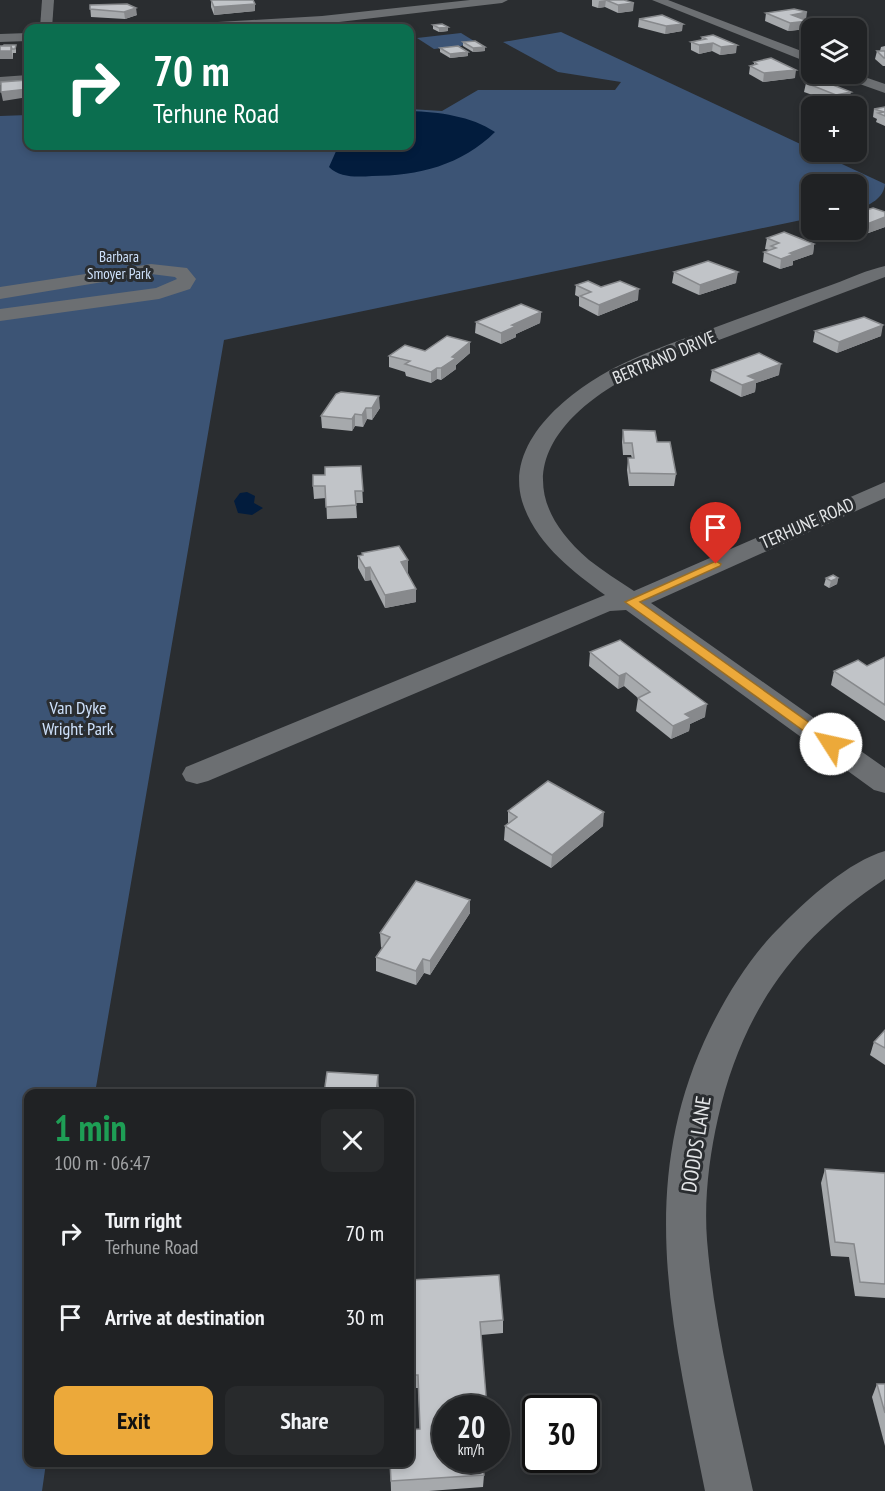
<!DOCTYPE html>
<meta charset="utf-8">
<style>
:root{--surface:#202224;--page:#282a2c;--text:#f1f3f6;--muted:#a2a4a6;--line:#3d3f41;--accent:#eca93a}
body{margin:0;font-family:"PT Sans Narrow",sans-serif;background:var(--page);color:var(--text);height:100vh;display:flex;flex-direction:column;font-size:22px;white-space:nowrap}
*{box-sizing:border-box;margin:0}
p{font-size:20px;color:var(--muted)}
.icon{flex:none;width:33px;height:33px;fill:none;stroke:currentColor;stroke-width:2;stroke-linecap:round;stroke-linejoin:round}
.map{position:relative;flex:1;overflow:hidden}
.details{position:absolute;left:24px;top:1089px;width:390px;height:378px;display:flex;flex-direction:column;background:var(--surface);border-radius:12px;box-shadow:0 3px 9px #0003,0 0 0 2px var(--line)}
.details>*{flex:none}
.hud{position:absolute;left:24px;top:24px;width:390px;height:126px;border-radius:12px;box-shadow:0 3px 9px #0003,0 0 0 2px var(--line);background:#0b6e4f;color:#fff;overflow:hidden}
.fabs{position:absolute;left:801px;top:18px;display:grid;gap:12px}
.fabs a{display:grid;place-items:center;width:66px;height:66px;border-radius:12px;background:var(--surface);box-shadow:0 3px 9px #0003,0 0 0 2px var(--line);font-size:30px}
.speed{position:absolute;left:432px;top:1395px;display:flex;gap:12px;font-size:30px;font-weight:700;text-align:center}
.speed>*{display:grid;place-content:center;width:78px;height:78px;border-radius:50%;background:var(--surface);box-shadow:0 3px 9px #0003,0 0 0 2px var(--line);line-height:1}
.speed small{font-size:15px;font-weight:400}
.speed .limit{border:3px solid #111;border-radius:9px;background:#fff;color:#111}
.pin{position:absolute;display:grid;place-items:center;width:51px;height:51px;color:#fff;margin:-62px -26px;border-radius:50% 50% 50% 0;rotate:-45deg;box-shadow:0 0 6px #0007}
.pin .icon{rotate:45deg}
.me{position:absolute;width:66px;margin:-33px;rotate:305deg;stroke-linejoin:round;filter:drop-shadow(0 0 4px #0008)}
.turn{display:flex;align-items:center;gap:21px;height:126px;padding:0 30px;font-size:27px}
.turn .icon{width:78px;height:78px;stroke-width:2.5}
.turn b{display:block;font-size:42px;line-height:51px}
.round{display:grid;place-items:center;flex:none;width:63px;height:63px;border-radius:12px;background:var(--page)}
.head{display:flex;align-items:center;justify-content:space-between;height:102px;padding:0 30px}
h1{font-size:36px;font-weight:700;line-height:45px;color:#1e9e55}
.cta{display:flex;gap:12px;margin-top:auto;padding:12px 30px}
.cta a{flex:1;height:69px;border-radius:12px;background:var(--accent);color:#111;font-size:24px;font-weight:700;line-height:69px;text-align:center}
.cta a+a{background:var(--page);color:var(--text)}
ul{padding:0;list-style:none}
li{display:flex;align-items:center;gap:18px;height:84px;padding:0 30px}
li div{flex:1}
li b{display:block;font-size:22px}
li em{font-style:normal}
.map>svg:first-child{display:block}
</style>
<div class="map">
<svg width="885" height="1491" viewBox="0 0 885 1491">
<rect width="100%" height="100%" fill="#2a2d30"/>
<g fill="#3c5475">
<path d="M561,32L811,149L812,152H816L885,184C884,198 869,206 857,209L856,184H812L811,218L224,340L95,1093L28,1094V1462L46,1463L42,1491H0V116L28,115V146H410V109L442,111L478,90H615L621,82L558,72L503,42Z"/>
<path d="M461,33L474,41L461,46L434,49L417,38Z"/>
</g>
<g fill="#021c3d">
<path d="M410,111C439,112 471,116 495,132C462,165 418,176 372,176C357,177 340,178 329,167L337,149L336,146H410Z"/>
<path d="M247,492L255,496L254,503L263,508L252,515L238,513L234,501L240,493Z"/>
</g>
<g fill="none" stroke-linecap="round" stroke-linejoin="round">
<g fill="#6c6f72" fill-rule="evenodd">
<path d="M42,0H54L52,28H40Z"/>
<path d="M470,0H508L502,3L322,24L239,28H178L184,24L322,16Z"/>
<path d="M652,0H668L812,55V64Z"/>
<path d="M28,33V41L0,42V34Z"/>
<path d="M838,74H856L885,84V93L840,77Z"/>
<path d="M28,75V83L0,85V77Z"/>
<path d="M151,264L187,268L196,279L190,289L159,299L0,321V309L156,288L177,279L175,277L151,274L0,299V287Z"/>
<path d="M885,266V277C832,297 780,317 727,337C700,347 672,356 646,368C559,409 496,480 589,560C603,571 619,581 634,591L885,482V498L651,603L885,768V793L874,790L626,610L610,611L208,781L197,784L186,781L182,774L186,767L605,595C572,571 535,543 522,501C503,436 582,381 633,359C666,344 701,333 735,320C768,308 801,296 834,284C850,278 867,270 885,266Z"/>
<path d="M885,851V879C794,939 742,1012 718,1118C709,1158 704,1200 707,1240C714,1325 735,1408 753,1491H705C673,1330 634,1185 710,1029C729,991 752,954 782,925C809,898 848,862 885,851Z"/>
</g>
</g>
<g fill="#a6a9ac">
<path d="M211,0L255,11L214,15L211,7Z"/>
<path d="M592,0H624L633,11L618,13L605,7L598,8L592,6Z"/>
<path d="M127,4L137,15L125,19L91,17L90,5Z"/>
<path d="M766,13L808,21L807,29L788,31L765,21Z"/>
<path d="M662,15L682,31L665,34L638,27L639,19Z"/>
<path d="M433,25L448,31L439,32L433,29Z"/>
<path d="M702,37L736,53L720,55L712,51L699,54L691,50V42L701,40Z"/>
<path d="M463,42L485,47V51L473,52L463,46Z"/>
<path d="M0,46L16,49V53H13V59Z"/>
<path d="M885,46V66H883L875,59L877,51H880L881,47Z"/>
<path d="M440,48L468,56L450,58L440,52Z"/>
<path d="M754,62L795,78L763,82L749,74L750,66L754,65Z"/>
<path d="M806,83L836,84V86L849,101L835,103L804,92Z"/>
<path d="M885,107V126L876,122L877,119L873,117L874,109Z"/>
<path d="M885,212V227L860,236L843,230H856V213Z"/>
<path d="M767,238L814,244L813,254L793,261V265L780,269L763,262L764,252L769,250L765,249Z"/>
<path d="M674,272L736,283L699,295L672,283Z"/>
<path d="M576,285L601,287L638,300L598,316L579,306V297L575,295Z"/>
<path d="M541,312L540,323L516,334V337L501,344L475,333L476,322Z"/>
<path d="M815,331L881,336L837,353L813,342Z"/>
<path d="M470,342V353L456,365V369L441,380L437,379L431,383L406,376L405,372L389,367V356L425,351Z"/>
<path d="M712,370L779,375L756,383L755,392L741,397L710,381Z"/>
<path d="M336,394L380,408L372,420L367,419L363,427L355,426L352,431L322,428L321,416Z"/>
<path d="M623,430L657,442L676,474L674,486H629L627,470L628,458H632L631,455H623L622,442Z"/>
<path d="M361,466L363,503H356L357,518L327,519L326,498L314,499L313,486L325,475Z"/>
<path d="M362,553L408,573L416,602L385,608L371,580L365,581L358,568V556L362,555Z"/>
<path d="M826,578H838L837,584L829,588L824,585Z"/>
<path d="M590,652L705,717L690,724L689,731L671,739L636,711L638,698L624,686L618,689L589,666Z"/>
<path d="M885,657V721L831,685L834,671L867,666Z"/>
<path d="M508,811L603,826L551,868L504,840L505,826L508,824Z"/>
<path d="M470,900V913L430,975L424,973L416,985L376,971V957L382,948L381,947L380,933Z"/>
<path d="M885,1030V1065L870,1055L874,1042Z"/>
<path d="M825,1169L885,1173V1298L855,1296L849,1257L831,1256L821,1183Z"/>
<path d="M410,1280L503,1320V1333L481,1335L446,1408L484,1475L483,1487L429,1491H391L390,1462L420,1429L418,1388H410V1341L415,1340V1331H410Z"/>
<path d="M877,1384H885V1446L872,1397Z"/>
</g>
<g fill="#87898c">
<path d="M606,0L605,7L598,8L599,1Z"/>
<path d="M634,3L633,11L618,13V5Z"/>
<path d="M255,4V11L214,15V7Z"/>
<path d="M136,8L137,15L125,19L124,12Z"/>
<path d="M807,12L806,20L792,15Z"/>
<path d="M808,21L807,29L788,31L790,23Z"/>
<path d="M683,24L682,31L665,34L666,26Z"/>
<path d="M448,27V31L439,32V28Z"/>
<path d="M868,40L867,48L856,50V42Z"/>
<path d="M713,43L712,51L699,54V45Z"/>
<path d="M737,45L736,53L720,55L721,47Z"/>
<path d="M11,46L13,59H0V51Z"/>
<path d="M485,47V51L473,52V48Z"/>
<path d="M468,52V56L450,58V54Z"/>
<path d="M796,70L795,78L763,82L764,73Z"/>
<path d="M28,89V97L3,101L1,92Z"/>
<path d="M851,92L849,101L835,103L836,95Z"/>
<path d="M885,217V227L860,236L862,226Z"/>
<path d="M814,244L813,254L793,261V265L780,269L781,259L790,253Z"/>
<path d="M738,272L736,283L699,295L700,285Z"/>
<path d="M639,289L638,300L598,316L599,305Z"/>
<path d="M541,312L540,323L516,334V337L501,344V333L512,325Z"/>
<path d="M883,325L881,336L837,353L839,342Z"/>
<path d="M470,342V353L456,365V369L441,380V368L452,357Z"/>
<path d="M781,364L779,375L756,383L755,392L741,397L742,385L748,376Z"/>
<path d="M437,368V379L431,383V372Z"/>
<path d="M379,396L380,408L372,420V408Z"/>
<path d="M366,408L367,419L363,427L362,415Z"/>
<path d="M355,414V426L352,431V419Z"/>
<path d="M408,560V573L401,574V562Z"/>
<path d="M370,567L371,580L365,581V568Z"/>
<path d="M838,578L837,584L829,588L831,581Z"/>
<path d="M416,589V602L385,608V595Z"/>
<path d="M626,673L624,686L618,689L619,676Z"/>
<path d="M707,704L705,717L690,724L689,731L671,739L673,726L685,714Z"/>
<path d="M604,812L603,826L551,868L552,855Z"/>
<path d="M470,900V913L430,975V961Z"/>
<path d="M423,959L424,973L416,985V971Z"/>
<path d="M378,1075L379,1089L378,1094H376Z"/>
</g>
<g fill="#c1c4c8" stroke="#87898c" stroke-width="1.5">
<path d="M211,0H253L255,4L214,7Z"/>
<path d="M606,0H624L634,3L618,5Z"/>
<path d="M127,4L136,8L124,12L90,9V5Z"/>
<path d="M794,9L807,12L792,15L808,21L790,23L766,13Z"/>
<path d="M662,15L683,24L666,26L639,19Z"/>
<path d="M442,24L448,27L439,28L433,25Z"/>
<path d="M832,27L836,28H821Z"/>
<path d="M713,35L737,45L721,47L713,43L699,45L691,42L706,39L702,37Z"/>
<path d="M856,36L868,40L856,42Z"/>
<path d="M475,41L485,47L473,48L463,42Z"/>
<path d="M4,45H16L15,49H12L11,46H3Z"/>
<rect x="0" y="46" width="11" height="5"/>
<path d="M458,46L468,52L450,54L440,48Z"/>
<path d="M877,51H885V58H884Z"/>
<path d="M771,58L796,70L764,73L750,66L757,64L754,62Z"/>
<path d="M28,80V89L1,92V82Z"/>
<path d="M825,80L836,84L833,85L851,92L836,95L806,83Z"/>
<path d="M885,107V116L878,113L884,112L874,109Z"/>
<path d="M873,208L885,212V217L862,226L856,224V213Z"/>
<path d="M784,232L814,244L790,253L794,254L781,259L764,252L776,248L771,246L779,243L767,238Z"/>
<path d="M708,261L738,272L700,285L674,272Z"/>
<path d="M588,281L601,287L620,281L639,289L599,305L580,296L591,292L576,285Z"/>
<path d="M521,304L541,312L512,325L516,326L501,333L476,322Z"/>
<path d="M864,317L883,325L839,342L815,331Z"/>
<path d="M447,336L470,342L452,357L456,358L441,368H437L431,372L405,364L410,361L389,356L405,345L425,351Z"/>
<path d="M759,353L781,364L748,376L757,380L742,385L712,370Z"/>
<path d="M341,392L379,396L372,408H366L362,415L355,414L352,419L321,416L336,394Z"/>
<path d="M623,430L655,431L657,442H670L676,474L630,473L628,458H634L632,443H624Z"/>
<path d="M361,466L363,491H355L356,505L326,507L325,486H313V475H325V467Z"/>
<path d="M399,546L408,560L401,562L416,589L385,595L370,567L365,568L358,556L363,555L362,553Z"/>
<path d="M833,575L838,578L831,581L826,578Z"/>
<path d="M620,640L707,704L685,714L691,718L673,726L638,698L650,692L626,673L619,676L590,652Z"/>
<path d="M885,657V705L834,671L858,660L867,666Z"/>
<path d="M548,781L604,812L552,855L505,826L517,817L508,811Z"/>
<path d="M416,881L470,900L430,961L423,959L416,971L376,957L390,937L380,933Z"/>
<path d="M885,1030V1048L874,1042Z"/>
<path d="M327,1072L378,1075L376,1094H324Z"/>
<path d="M825,1169L885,1173V1284L860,1282L854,1244L835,1242Z"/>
<path d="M499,1275L503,1320L480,1322L487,1408H446V1460H482L484,1475L391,1481L390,1462H410V1430L420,1429L418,1375H410V1341L415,1340L414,1318H410V1280Z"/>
<path d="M877,1384H885V1413Z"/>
</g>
<path fill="#eca93a" stroke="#996e26" stroke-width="1.5" d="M716,561L721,564L720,566L640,602L835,741L837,744L835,747H826L625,602Z"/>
<g text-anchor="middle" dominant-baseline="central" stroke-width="6" stroke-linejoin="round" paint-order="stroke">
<g font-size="15" fill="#cee1fb" stroke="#2a2d30">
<text x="119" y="256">Barbara<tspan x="119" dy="17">Smoyer Park</tspan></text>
</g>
<g font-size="18" fill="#e3e5e7" stroke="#2a2d30">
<text transform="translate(664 357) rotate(-23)">BERTRAND DRIVE</text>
<text transform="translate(807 523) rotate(-24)">TERHUNE ROAD</text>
</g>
<g font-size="18" fill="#cee1fb" stroke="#2a2d30">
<text x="78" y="707">Van Dyke<tspan x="78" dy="21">Wright Park</tspan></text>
</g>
<g font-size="21" fill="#e3e5e7" stroke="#2a2d30">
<text transform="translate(696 1144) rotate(-81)">DODDS LANE</text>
</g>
</g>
</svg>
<div class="fabs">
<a><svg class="icon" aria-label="layers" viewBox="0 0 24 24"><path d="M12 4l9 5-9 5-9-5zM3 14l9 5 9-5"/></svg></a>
<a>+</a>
<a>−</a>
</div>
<div class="speed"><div>20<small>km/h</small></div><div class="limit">30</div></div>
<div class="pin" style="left:716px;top:564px;background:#d93025"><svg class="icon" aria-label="arrive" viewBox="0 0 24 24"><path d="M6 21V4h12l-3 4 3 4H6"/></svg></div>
<svg class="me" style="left:831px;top:744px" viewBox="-20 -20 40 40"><circle r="19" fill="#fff"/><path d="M0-13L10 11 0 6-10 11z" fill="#eca93a"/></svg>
<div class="hud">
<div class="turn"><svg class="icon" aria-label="right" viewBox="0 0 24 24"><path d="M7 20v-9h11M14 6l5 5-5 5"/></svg><div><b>70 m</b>Terhune Road</div></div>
</div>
<section class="details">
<div class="head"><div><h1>1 min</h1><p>100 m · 06:47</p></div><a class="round"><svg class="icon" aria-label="close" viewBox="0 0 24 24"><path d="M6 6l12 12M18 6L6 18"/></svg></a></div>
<ul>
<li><svg class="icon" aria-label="right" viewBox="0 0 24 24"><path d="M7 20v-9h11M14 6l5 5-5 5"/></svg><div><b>Turn right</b><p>Terhune Road</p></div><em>70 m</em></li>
<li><svg class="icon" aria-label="arrive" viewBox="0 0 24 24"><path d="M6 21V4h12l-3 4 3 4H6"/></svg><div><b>Arrive at destination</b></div><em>30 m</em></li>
</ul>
<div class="cta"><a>Exit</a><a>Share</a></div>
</section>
</div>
